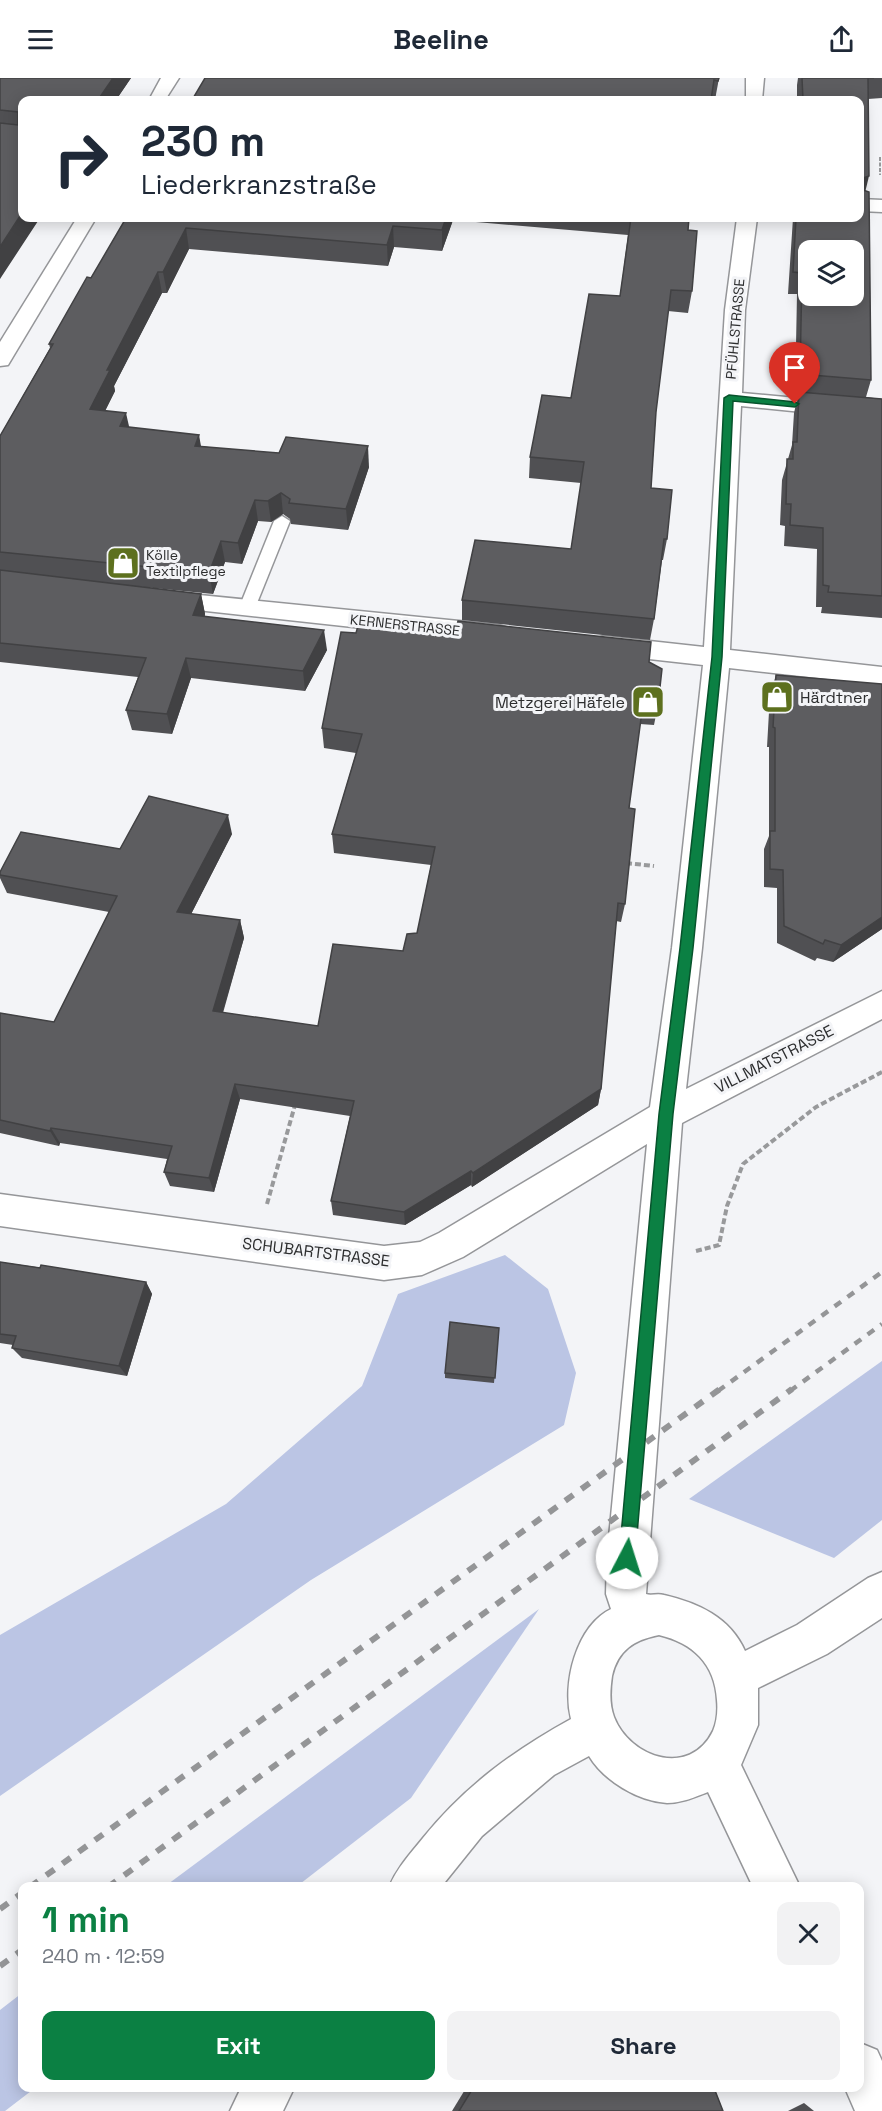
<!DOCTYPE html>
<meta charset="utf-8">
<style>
:root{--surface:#fff;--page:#f2f2f3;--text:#1f2937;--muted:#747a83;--accent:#0b8043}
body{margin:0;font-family:"Space Grotesk",sans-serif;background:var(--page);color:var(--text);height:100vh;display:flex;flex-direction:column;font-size:22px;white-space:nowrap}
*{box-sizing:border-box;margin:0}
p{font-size:20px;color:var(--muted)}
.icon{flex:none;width:33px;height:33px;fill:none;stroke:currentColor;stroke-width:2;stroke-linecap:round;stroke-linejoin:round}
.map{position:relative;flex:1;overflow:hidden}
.details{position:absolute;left:18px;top:1804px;width:846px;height:210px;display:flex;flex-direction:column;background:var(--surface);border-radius:12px;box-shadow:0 3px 15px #0003}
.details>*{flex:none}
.top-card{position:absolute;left:18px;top:18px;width:846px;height:126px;border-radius:12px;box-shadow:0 3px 15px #0003;background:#fff;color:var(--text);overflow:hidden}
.buttons{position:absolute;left:798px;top:162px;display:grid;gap:12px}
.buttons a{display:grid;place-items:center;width:66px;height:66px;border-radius:12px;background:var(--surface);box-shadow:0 3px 15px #0003;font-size:30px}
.pin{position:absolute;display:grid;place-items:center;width:51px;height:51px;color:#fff;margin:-62px -26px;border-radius:50% 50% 50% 0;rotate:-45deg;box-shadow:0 0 6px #0007}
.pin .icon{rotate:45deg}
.me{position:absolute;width:66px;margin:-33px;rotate:5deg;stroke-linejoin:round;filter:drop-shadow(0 0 4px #0008)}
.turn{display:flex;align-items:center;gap:21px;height:126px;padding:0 24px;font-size:27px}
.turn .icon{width:78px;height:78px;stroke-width:2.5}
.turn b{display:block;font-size:42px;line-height:51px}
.round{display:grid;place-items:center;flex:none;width:63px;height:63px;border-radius:12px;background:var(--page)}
.overview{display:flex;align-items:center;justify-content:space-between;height:102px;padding:0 24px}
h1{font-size:36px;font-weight:700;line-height:45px;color:var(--accent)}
.button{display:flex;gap:12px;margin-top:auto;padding:12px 24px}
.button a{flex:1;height:69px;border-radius:12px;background:var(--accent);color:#fff;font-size:24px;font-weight:700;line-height:69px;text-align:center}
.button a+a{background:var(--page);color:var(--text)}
header{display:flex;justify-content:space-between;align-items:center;height:78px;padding:0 24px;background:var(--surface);font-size:27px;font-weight:700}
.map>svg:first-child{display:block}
</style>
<header><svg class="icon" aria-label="menu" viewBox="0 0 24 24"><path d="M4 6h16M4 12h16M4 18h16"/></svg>Beeline<svg class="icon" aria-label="share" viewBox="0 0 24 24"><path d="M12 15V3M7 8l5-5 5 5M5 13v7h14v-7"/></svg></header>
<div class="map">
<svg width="882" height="2033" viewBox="0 0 882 2033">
<rect width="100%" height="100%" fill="#f3f4f7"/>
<g fill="#bbc5e4">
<path d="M505,1177L548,1211L576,1295L564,1347L311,1502L0,1718V1557L226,1426L362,1308L398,1216Z"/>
<path d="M882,1283V1442L834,1480L689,1421Z"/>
<path d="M539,1531L411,1720L296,1809H164Z"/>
<path d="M22,1915V2010H35L5,2033H0V1932Z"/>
</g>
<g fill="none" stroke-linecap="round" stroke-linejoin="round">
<g stroke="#959699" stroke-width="3">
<path id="lane" d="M282,438L290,443L255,530L253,534H241L239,530L274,443Z"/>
</g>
<g stroke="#959699" stroke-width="3">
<g id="street">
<path d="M161,0H179L165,22H149Z"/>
<path d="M746,0H764L762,22H746Z"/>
<path d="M860,121L882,122V134L860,133Z"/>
<path d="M77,140H96L11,282L8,287L0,288V264Z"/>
<path d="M737,140H757L745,232L742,315L882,328V342L741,328L730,572L882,589V607L729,590L702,870L686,1011L882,913V941L682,1045L646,1516C651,1518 657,1515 664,1517C698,1525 730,1539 745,1573L797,1547L868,1500L882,1494V1540L827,1576L758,1610V1647L741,1687L800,1809H753L708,1714C695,1719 682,1725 667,1725C638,1723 604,1703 589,1678L554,1697L482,1758L441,1809H389C397,1790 410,1776 423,1760C465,1708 513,1673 571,1641C562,1606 576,1548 611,1531L606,1516L607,1480L647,1066L463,1179L422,1197L384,1202L0,1148V1116L384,1168L420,1164L439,1155L650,1029L672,870L703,587L604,576L595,573L591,567L595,561L604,558L704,569L725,232ZM659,1557C693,1565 715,1586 717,1622C718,1632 717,1644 713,1653C690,1700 630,1680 614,1639C609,1626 610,1612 612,1598C618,1572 634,1562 659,1557Z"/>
<path d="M160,513L499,547L508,550L512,556L508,562L499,565L151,527L147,521L151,515Z"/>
<path d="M860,1965L877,1972L882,1983V2033H855L845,2010H860Z"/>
<path d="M241,2010H294L283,2033H230Z"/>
</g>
</g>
<g stroke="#98999b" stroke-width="2" stroke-dasharray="4 1.5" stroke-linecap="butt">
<path d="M788,21L805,22"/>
<path d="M880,79V97"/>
</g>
<g stroke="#98999b" stroke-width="4" stroke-dasharray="6 3" stroke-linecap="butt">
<path d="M626,785L654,788"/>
<path d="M267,1126L295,1027"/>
<path d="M696,1173L719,1167L727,1128L743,1086L816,1029L882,994"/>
</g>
<use href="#lane" fill="#fff" fill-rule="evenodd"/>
<use href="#street" fill="#fff" fill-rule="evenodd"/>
<g stroke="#949597" stroke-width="4.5" stroke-dasharray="8 8" stroke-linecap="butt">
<path d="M718,1313L882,1194"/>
<path d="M790,1313L882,1246"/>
</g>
<g stroke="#949597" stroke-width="6" stroke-dasharray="10 10" stroke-linecap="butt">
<path d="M30,1809L720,1311"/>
<path d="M108,1809L792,1311"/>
<path d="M0,1831L22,1815"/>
<path d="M0,1888L22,1872"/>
</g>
</g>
<g fill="#505053">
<path d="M0,0H131L116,22H22L0,201Z"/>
<path d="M719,0L715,22H192Z"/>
<path d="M798,0H882V20L868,21L865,113L871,302L866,319L882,321V540L821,535L822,529H816L817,471L784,468L785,448L780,447L782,402L792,367L794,335L798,318H795L797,216H788L793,140H860V22H797V7Z"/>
<path d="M126,140H689L688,152L692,213L688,235L668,233L656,334L651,410L667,461L663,482H662L654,541L650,562L462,542V522L571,471L581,405L529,400L530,379L571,320L620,218L628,157L453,142L442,173L394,169L388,188L189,171L167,215H162L114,308L115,313L105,333L129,349L201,368L369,389L348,452L291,446L290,441L283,436L271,444L258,443L242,486L225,484L213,516L134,508L201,516L205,536V538L327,572L305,613L191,600L172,656L132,652L126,632L138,599L0,584V358L50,270L49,266L91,200Z"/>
<path d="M649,584L658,627L654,647L640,646L629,730L625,826L621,844L616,843L601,1011L598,1027L472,1109L471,1107L405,1147L333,1137L331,1123L350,1038L240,1021L214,1114L170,1108L164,1094L167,1081L60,1065L59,1068L0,1055V935L54,944L109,834L7,815L0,800V794L120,771L232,756L191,836L240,842L244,860L223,935L318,948L403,873L417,855L431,787L334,775L332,756L356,675L324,670L322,650Z"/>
<path d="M776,597L882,851L833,884L817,880L815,883L777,865V810L764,809V771L769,758V669H767L770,616Z"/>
<path d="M0,1184L146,1204L152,1216L127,1298L22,1280L12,1270L13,1267L0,1265Z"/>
<path d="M499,1250L494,1305L445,1300V1295Z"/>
<path d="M466,2010H714L723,2033H452Z"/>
<path d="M804,2025L814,2033H788Z"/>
</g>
<g fill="#414143">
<path d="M113,0H131L116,22H98Z"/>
<path d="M869,98L864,119L863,100Z"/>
<path d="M22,135V140H40L0,201V169Z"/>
<path d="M446,140H453V142L442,173V152Z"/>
<path d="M393,148L394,169L388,188L387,167Z"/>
<path d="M186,150L189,171L167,215L163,194Z"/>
<path d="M158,194L162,215L114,308L115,313L95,353L90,331L107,292Z"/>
<path d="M126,335L131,357L120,348Z"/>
<path d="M199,357L203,379L195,368Z"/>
<path d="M368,368L369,389L348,452L346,431Z"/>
<path d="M281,415L283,436L271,444L268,423Z"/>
<path d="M255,422L258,443L242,486L238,465Z"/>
<path d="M221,463L225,484L213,516L209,495Z"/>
<path d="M201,516L205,536L197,558L193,537Z"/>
<path d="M324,552L327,572L305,613L303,593Z"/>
<path d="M186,580L191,600L172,656L167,636Z"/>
<path d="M228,737L232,756L183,852L177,834Z"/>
<path d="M882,839V851L833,884L841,867Z"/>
<path d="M240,842L244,860L218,950L213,933Z"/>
<path d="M235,1006L240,1021L214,1114L209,1100Z"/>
<path d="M601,1011L598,1027L472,1109L473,1095Z"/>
<path d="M51,1050L60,1065L59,1068L50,1053Z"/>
<path d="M471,1093V1107L405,1147L404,1134Z"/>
<path d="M146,1204L152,1216L127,1298L119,1288Z"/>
</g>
<g fill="#5d5d60" stroke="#414143" stroke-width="1.5" fill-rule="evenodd">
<path d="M0,0H113L98,22H22V135L0,169V45L18,47V34L0,32Z"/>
<path d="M205,0H719L718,3L714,2L711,22H192Z"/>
<path d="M802,0H874H868L869,98L863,100V112L869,114L871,302L800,296L802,195L793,194L796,140H860V22H803ZM808,172H854V218H808Z"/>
<path d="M126,140H446L442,152L393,148L387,167L186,150L163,194H158L107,292H110L90,331L126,335L120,348L199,357L195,368L279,375L286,359L368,368L346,431L289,425L290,421L281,415L268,423L255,422L238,465L221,463L209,495L0,474V358L53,266H49L87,199L91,200Z"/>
<path d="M631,140H689L688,152L697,153L692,213L671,212L656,334L651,410L672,412L667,461H664L654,541L462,522L475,462L571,471L584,384L530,379L542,317L571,320L589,216L620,218Z"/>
<path d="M799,314L882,321V518L828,514L829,508L823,507V450L790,447L791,426H786L787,381H793V364H797Z"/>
<path d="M0,492L201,516L193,537L324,552L303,593L186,580L167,636L126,632L146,580L0,565Z"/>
<path d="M458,543L651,564L649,584L662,591L658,627L643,626L629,730L635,731L625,826L618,825L601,1011L473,1095L471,1093L404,1134L331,1123L354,1023L235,1006L209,1100L164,1094L172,1068L51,1050L50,1053L0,1042V935L54,944L117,818L0,797V794L21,754L120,771L149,718L228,737L177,834L240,842L213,933L318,948L333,866L403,873L407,856L417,855L435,769L332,756L362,656L322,650L341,554L356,555L359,544L455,555Z"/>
<path d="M776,597L882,606V839L841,867L825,862L823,866L784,848L783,792L770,791V753H775V650L773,649Z"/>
<path d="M0,1184L40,1190L41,1187L146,1204L119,1288L12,1270L16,1258L0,1256Z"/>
<path d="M450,1244L499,1250L495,1300L445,1295Z"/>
<path d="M473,2010H714L723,2033H459Z"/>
</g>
<path fill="#0b8043" stroke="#07532c" stroke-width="1.5" d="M729,317L795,324L799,326L795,329L733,323L722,579L693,870L673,1036L635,1480L633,1486L627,1489L621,1486L619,1480L659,1036L680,870L712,579L724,320Z"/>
<defs>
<g id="shop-square" transform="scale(1.725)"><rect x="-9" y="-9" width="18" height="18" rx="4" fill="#5d701e" stroke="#f3f4f7"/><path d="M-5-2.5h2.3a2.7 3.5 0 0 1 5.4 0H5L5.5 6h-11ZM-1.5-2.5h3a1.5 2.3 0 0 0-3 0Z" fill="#fff"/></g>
</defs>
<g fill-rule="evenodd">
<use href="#shop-square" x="123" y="485"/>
<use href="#shop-square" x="777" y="619"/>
<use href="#shop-square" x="648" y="624"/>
</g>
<g text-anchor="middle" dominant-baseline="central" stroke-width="6" stroke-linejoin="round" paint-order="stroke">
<g font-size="14" fill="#2d2e2f" stroke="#f3f4f7">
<text transform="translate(735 251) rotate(-85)">PFÜHLSTRASSE</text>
<text transform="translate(405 547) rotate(6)">KERNERSTRASSE</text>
</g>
<g font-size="14" fill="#2d2e2f" stroke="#f3f4f7" text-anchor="start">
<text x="146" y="477">Kölle<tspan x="146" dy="16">Textilpflege</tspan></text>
</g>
<g font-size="16" fill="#2d2e2f" stroke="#f3f4f7" text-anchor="start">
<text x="800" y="619">Härdtner</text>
<text x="625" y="624" text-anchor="end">Metzgerei Häfele</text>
</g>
<g font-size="16" fill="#2d2e2f" stroke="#f3f4f7">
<text transform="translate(774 981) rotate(-27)">VILLMATSTRASSE</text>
<text transform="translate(316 1174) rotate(7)">SCHUBARTSTRASSE</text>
</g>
</g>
</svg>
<div class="buttons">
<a><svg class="icon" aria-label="layers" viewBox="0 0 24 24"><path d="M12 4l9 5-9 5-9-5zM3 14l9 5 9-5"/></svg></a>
</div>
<div class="pin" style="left:795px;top:326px;background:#d93025"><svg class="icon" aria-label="arrive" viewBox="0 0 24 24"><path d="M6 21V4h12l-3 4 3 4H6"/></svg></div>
<svg class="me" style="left:627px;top:1480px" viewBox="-20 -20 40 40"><circle r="19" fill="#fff"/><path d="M0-13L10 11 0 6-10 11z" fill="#0b8043"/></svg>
<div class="top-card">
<div class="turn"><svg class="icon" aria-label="right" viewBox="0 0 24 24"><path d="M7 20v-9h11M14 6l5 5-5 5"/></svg><div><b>230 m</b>Liederkranzstraße</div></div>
</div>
<section class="details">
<div class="overview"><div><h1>1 min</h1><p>240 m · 12:59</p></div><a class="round"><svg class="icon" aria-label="close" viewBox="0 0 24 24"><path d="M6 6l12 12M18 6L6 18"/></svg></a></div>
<div class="button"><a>Exit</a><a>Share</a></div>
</section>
</div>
